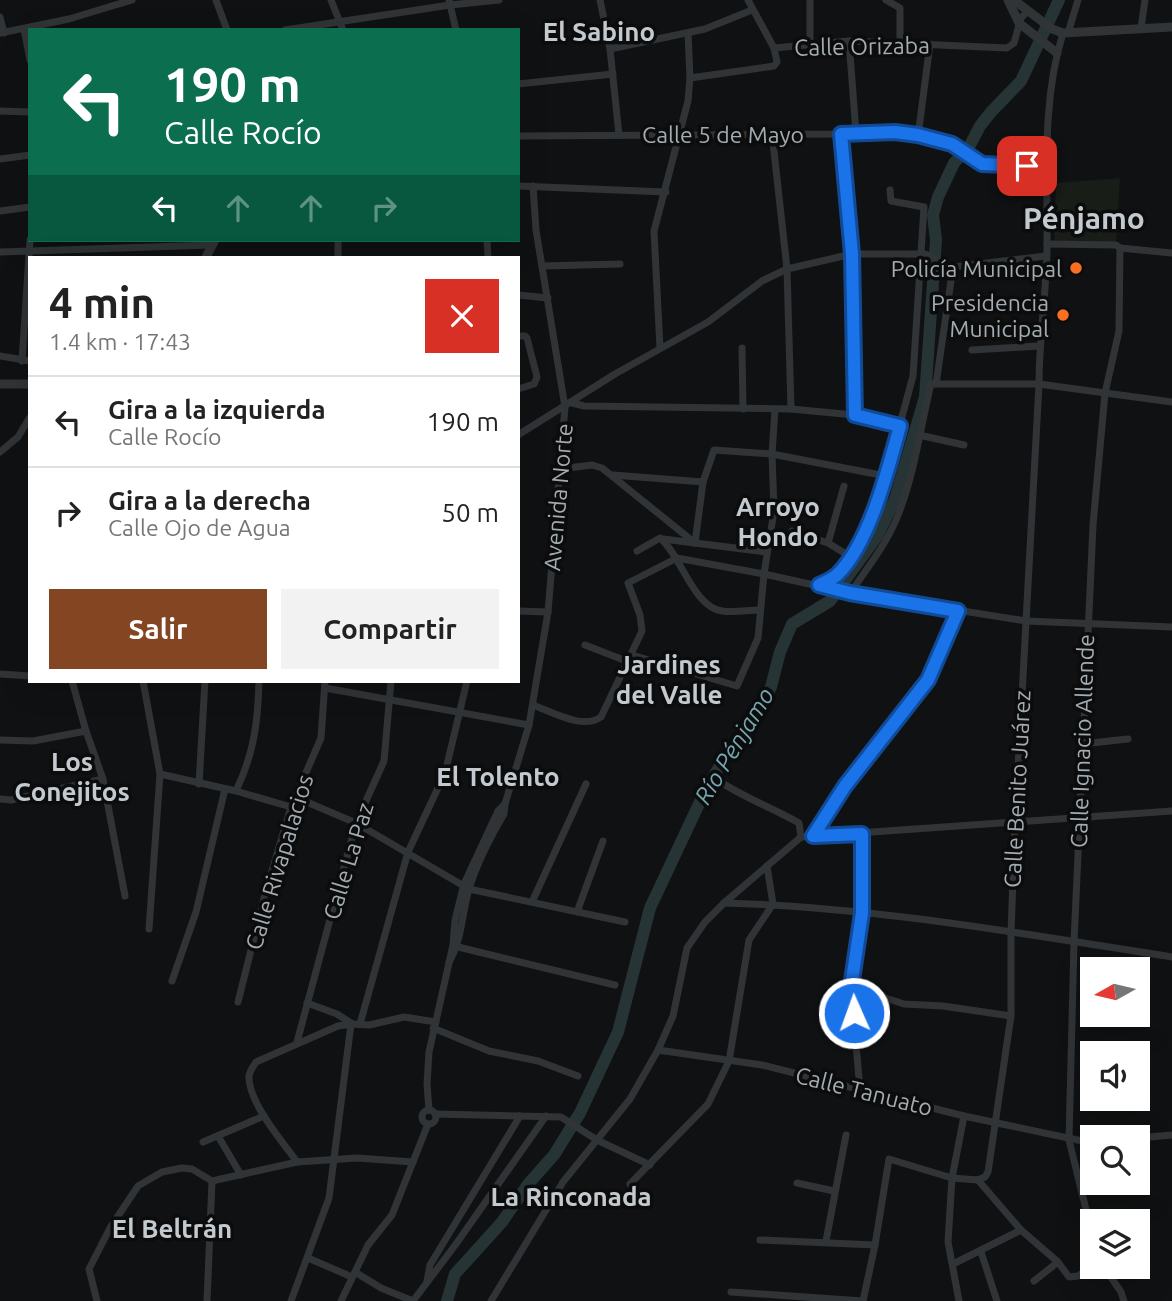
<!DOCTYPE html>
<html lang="es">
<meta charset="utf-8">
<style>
:root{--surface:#fff;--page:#f2f2f2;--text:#222;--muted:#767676;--line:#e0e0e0;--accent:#834522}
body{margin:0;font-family:Ubuntu,sans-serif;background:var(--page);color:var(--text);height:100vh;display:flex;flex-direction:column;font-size:26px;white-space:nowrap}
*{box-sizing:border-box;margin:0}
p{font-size:23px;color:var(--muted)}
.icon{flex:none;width:38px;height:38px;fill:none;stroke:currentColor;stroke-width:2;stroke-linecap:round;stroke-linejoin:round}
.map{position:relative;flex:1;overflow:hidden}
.side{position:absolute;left:28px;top:256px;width:492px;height:427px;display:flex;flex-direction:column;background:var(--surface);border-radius:0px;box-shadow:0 7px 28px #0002}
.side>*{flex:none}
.top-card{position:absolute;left:28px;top:28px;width:492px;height:214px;border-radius:0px;box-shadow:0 7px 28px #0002;background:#0b6e4f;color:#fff;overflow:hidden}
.needle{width:46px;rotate:262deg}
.controls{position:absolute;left:1080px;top:957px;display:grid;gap:14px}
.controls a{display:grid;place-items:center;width:70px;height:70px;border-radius:0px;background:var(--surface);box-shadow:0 7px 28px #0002;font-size:35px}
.pin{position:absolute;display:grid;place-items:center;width:60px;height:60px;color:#fff;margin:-30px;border-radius:14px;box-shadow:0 4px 10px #0006}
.me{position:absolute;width:77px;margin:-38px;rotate:358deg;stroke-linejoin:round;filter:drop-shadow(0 0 5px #0008)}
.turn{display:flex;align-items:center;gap:24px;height:147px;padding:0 21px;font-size:32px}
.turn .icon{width:91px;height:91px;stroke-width:2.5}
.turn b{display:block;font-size:49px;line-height:60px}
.lanes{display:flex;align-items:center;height:66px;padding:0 21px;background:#0003;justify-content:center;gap:35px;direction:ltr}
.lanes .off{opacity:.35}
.round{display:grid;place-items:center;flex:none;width:74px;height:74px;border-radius:0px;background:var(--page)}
.headline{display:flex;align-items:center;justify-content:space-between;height:119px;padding:0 21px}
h1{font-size:42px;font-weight:700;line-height:52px}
.cta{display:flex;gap:14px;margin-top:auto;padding:14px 21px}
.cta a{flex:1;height:80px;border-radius:0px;background:var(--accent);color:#fff;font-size:28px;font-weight:700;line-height:80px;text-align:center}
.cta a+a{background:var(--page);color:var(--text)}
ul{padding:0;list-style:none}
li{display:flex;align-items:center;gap:21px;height:91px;padding:0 21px;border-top:2px solid var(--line)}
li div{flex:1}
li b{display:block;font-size:26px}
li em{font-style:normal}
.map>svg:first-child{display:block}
</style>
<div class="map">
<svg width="1172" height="1301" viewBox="0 0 1172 1301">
<rect width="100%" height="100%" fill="#101112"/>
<path fill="#181d17" d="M1120,178L1116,243H1054L1056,183Z"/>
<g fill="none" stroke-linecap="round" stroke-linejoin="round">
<path stroke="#273436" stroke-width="12" d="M447,1301L455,1274L502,1222L529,1183L554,1155L580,1113L618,1032L650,908L706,789L727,754L749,729L771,687L780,652L792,624L830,601L878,535L895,499L925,397L936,240L933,215L938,197L954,163L969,147L980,126L991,112L1021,81L1059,0"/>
<g stroke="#313437" stroke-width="7">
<path d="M216,0L227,30"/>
<path d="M331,0L343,30"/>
<path d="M449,0L456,30"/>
<path d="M600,0L610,49L619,135"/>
<path d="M886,0L900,8V42"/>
<path d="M0,17L4,33"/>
<path d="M1141,28L1145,0"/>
<path d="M24,29L30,60"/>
<path d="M285,30L450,5L499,0"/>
<path d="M0,33L69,19L132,0"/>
<path d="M1068,33L1078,0"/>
<path d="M849,41L856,133"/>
<path d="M810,45V0"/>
<path d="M774,48L849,41L1007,48L1014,43L1021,18L1028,11"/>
<path d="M610,49L705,29L752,10"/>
<path d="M690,78L774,66L777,62L774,48L748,0"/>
<path d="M518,84L613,74"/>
<path d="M0,111L30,112"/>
<path d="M772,133L787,269L791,409"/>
<path d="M841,134L852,254L855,415"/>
<path d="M518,136L841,134L895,132L952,144L982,164L989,165L1046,167"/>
<path d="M918,136L930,44"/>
<path d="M0,159L30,155"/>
<path d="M518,186L666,192"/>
<path d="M0,211L30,207"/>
<path d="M338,240V257"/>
<path d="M487,240L488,257"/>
<path d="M1047,244L1116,245L1120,248L1172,253"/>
<path d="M0,252L212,245"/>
<path d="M542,266L620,264"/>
<path d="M518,295L548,298"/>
<path d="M518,336H525L527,338L537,377L534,384L518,389"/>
<path d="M660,348L654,231L688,101L690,78L688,33"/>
<path d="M742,348L743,409"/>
<path d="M972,350L1039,346"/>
<path d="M0,356L30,361"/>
<path d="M22,361L30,240"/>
<path d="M936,384L953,267"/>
<path d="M572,403L584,406L791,409L855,415L900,426"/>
<path d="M518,435L615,374L708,322L762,281L787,269L852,254H925L953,267L1046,256"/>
<path d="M919,435L964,445"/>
<path d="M0,452L18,437L30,417"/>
<path d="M560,469L592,465L602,468L695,543"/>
<path d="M613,475L703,482"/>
<path d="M792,531L828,543L851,557"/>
<path d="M663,539L767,552"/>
<path d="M695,543L703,482L714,450L772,454L886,476"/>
<path d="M828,543L844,486"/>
<path d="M637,551L660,538C681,555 693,607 722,611C734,613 748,610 760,610"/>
<path d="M820,585L837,574L860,542L886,476L913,376L924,207L891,201L890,190"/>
<path d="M850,593C866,570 885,546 896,520C914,478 920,429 931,384H1039L1172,402"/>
<path d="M518,611L548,612"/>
<path d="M585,645L629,662"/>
<path d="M632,655L737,686L758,638L764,574L774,511L772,454L775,409"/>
<path d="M0,674L30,676"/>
<path d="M72,681L86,731L103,779L125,896"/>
<path d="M143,681L160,774L149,929"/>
<path d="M325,688L529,725"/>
<path d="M533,705C552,712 583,730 601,717L642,631L640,615L628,583L677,558L764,574L850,593L1026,621L1172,627"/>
<path d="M0,740L33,741L86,731"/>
<path d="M1082,744L1128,739"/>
<path d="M160,774L236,791L291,807"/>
<path d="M716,779C742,797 771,807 799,823L801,837"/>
<path d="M199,784L205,681"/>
<path d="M236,791C254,753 258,722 259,681"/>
<path d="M295,797L356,823L469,889L625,922"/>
<path d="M0,799L11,800L103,779"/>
<path d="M813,836L845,786L928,680L958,611"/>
<path d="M801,837L1172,811"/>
<path d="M532,902L586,784"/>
<path d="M724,903C874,907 1024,934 1172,957"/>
<path d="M577,912L603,841"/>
<path d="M454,946L615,985"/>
<path d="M449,962C462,940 462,913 469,889C477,863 491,836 504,814L505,804L529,725L548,612L565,407L536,230L533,186"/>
<path d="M172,981L196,912L225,789"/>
<path d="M851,987L904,1004L943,1006L1011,1016"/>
<path d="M238,1002L265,894L291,807L321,738L325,681"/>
<path d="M307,1003L337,1014L351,1023"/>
<path d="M360,1024L408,852L445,773L467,681"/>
<path d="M433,1028L489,1051L538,1061L578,1076"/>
<path d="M297,1042L356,823L384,761L391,681"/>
<path d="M658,1050L762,1065L964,1116L1092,1143"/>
<path d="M860,1090L851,987L862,913V834"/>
<circle cx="429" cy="1117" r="7"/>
<path d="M429,1110L427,1084L429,1052L453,945L455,920L464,884L498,811L505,804"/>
<path d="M435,1114L561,1117L597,1140L650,1165"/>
<path d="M218,1136L241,1175"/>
<path d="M1138,1138L1172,1135"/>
<path d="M203,1142L264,1116"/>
<path d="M297,1162C282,1141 248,1102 249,1076C250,1070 253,1067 256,1062L338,1026L351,1024L369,1025L404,1017L436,1022"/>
<path d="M978,1180L985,1177L988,1172L1011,1016V933L1015,823L1039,384C1039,339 1046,295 1047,251C1048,178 1041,103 1063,33"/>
<path d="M978,1180L1021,1230L1058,1262L1069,1277L1078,1276L1092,1266"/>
<path d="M212,1181L297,1162L357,1158L413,1162"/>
<path d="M797,1183L834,1191"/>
<path d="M630,1184L708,1104L729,1061L749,940L773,904L767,866"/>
<path d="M1092,1234L1069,1140L1074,942L1093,525L1105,393L1119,331L1120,248"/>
<path d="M760,1240L875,1245"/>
<path d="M826,1241L846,1135"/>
<path d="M981,1252L997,1301"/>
<path d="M308,1258L352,1277"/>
<path d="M953,1264L1021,1230"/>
<path d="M1104,1267L1121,1292L1124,1301"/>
<path d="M1087,1268L1092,1251"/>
<path d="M355,1272L381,1288L413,1301L456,1244L546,1116"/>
<path d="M427,1281L430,1265L520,1116"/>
<path d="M1034,1281L1058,1262"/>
<path d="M731,1292L863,1301"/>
<path d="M97,1301L89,1269L110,1228L138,1186L162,1172L182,1168L192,1169L212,1181"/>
<path d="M207,1301L212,1181"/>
<path d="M291,1301L329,1198L351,1024"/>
<path d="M341,1301L368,1245L392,1215L428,1124"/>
<path d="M491,1301L563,1182L630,1099L658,1050L673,1016L687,948L705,922L724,903L801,837"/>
<path d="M863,1301L875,1245L889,1159L952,1178L978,1180"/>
<path d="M959,1301L948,1242L952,1178L964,1116"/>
</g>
<g stroke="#313437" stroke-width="9">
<path d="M1008,0L1019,23L1057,53"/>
<path d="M1014,0L1052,29L1063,33L1172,27"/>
<path d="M206,257L215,240"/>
<path d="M0,384H30"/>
</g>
</g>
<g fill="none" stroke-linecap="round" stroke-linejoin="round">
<g stroke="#114b97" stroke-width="18">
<path id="route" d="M854,1013L851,987L862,913V834L813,836L845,786L928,680L958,611L850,593L819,585C825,582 833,579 838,574C870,542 888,469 900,426L855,415L852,254L841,134L895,132L918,135L952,144L982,164L1027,166"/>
</g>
<use href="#route" stroke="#1a73e8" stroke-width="12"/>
</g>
<g fill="#f96f22" stroke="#0c0c0d" stroke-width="2.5">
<circle cx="1076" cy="268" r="7"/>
<circle cx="1063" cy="315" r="7"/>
</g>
<g text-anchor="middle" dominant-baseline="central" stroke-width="7" stroke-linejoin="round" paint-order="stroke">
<g font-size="23" fill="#a1acb3" stroke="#0c0c0d">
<text transform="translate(862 46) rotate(-1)">Calle Orizaba</text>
<text x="723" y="134">Calle 5 de Mayo</text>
<text transform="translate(558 497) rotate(-85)">Avenida Norte</text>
<text transform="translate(1082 741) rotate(-88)">Calle Ignacio Allende</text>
<text transform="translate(1017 789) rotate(-87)">Calle Benito Juárez</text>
<text transform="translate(348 861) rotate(-73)">Calle La Paz</text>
<text transform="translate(279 862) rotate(-73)">Calle Rivapalacios</text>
<text transform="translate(864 1091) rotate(14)">Calle Tanuato</text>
</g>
<g font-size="23" fill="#a1acb3" stroke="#0c0c0d" text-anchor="end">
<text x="1062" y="268">Policía Municipal</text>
<text x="1049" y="302">Presidencia<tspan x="1049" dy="26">Municipal</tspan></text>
</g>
<g font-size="24" font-style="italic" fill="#76a7b1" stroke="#0c0c0d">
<text transform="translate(734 746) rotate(-59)">Río Pénjamo</text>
</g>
<g font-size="26" font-weight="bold" fill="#c2cacf" stroke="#0c0c0d">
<text x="599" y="31">El Sabino</text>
<text x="778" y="506">Arroyo<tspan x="778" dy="30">Hondo</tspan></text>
<text x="669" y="664">Jardines<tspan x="669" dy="30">del Valle</tspan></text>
<text x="72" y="761">Los<tspan x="72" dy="30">Conejitos</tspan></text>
<text x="498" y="776">El Tolento</text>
<text x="571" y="1196">La Rinconada</text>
<text x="172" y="1228">El Beltrán</text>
</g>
<g font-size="30" font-weight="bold" fill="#c2cacf" stroke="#0c0c0d">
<text x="1084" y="218">Pénjamo</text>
</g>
</g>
</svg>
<div class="controls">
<a><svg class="needle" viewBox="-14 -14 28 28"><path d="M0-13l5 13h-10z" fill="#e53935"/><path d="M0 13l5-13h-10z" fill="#767676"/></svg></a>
<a><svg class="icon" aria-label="sound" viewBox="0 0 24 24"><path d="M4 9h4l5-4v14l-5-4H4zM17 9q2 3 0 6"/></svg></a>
<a><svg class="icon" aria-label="search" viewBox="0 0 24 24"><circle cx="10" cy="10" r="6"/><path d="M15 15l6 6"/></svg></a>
<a><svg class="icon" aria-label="layers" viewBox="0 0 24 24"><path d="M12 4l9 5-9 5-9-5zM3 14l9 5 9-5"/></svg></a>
</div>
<div class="pin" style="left:1027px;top:166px;background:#d93025"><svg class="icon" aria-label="arrive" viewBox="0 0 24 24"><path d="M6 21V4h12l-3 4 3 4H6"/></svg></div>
<svg class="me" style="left:854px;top:1013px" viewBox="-20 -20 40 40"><circle r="17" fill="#1a73e8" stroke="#fff" stroke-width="3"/><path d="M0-11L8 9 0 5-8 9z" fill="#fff"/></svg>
<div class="top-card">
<div class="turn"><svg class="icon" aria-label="left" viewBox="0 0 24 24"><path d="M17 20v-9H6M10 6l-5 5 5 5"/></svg><div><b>190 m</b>Calle Rocío</div></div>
<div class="lanes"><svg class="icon" aria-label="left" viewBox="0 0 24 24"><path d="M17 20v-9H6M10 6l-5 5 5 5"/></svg><svg class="icon off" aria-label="ahead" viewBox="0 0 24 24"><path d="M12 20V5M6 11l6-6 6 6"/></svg><svg class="icon off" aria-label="ahead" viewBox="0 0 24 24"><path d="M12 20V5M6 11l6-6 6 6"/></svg><svg class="icon off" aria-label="right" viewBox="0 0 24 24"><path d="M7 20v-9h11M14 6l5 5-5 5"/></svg></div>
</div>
<section class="side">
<div class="headline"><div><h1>4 min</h1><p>1.4 km · 17:43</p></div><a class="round" style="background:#d93025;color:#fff"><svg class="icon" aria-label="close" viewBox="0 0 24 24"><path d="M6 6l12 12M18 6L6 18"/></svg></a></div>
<ul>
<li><svg class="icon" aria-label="left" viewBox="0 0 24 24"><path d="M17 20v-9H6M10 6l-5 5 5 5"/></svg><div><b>Gira a la izquierda</b><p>Calle Rocío</p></div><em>190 m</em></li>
<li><svg class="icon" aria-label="right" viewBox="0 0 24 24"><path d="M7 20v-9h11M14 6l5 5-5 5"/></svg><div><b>Gira a la derecha</b><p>Calle Ojo de Agua</p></div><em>50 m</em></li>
</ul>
<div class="cta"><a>Salir</a><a>Compartir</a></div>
</section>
</div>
